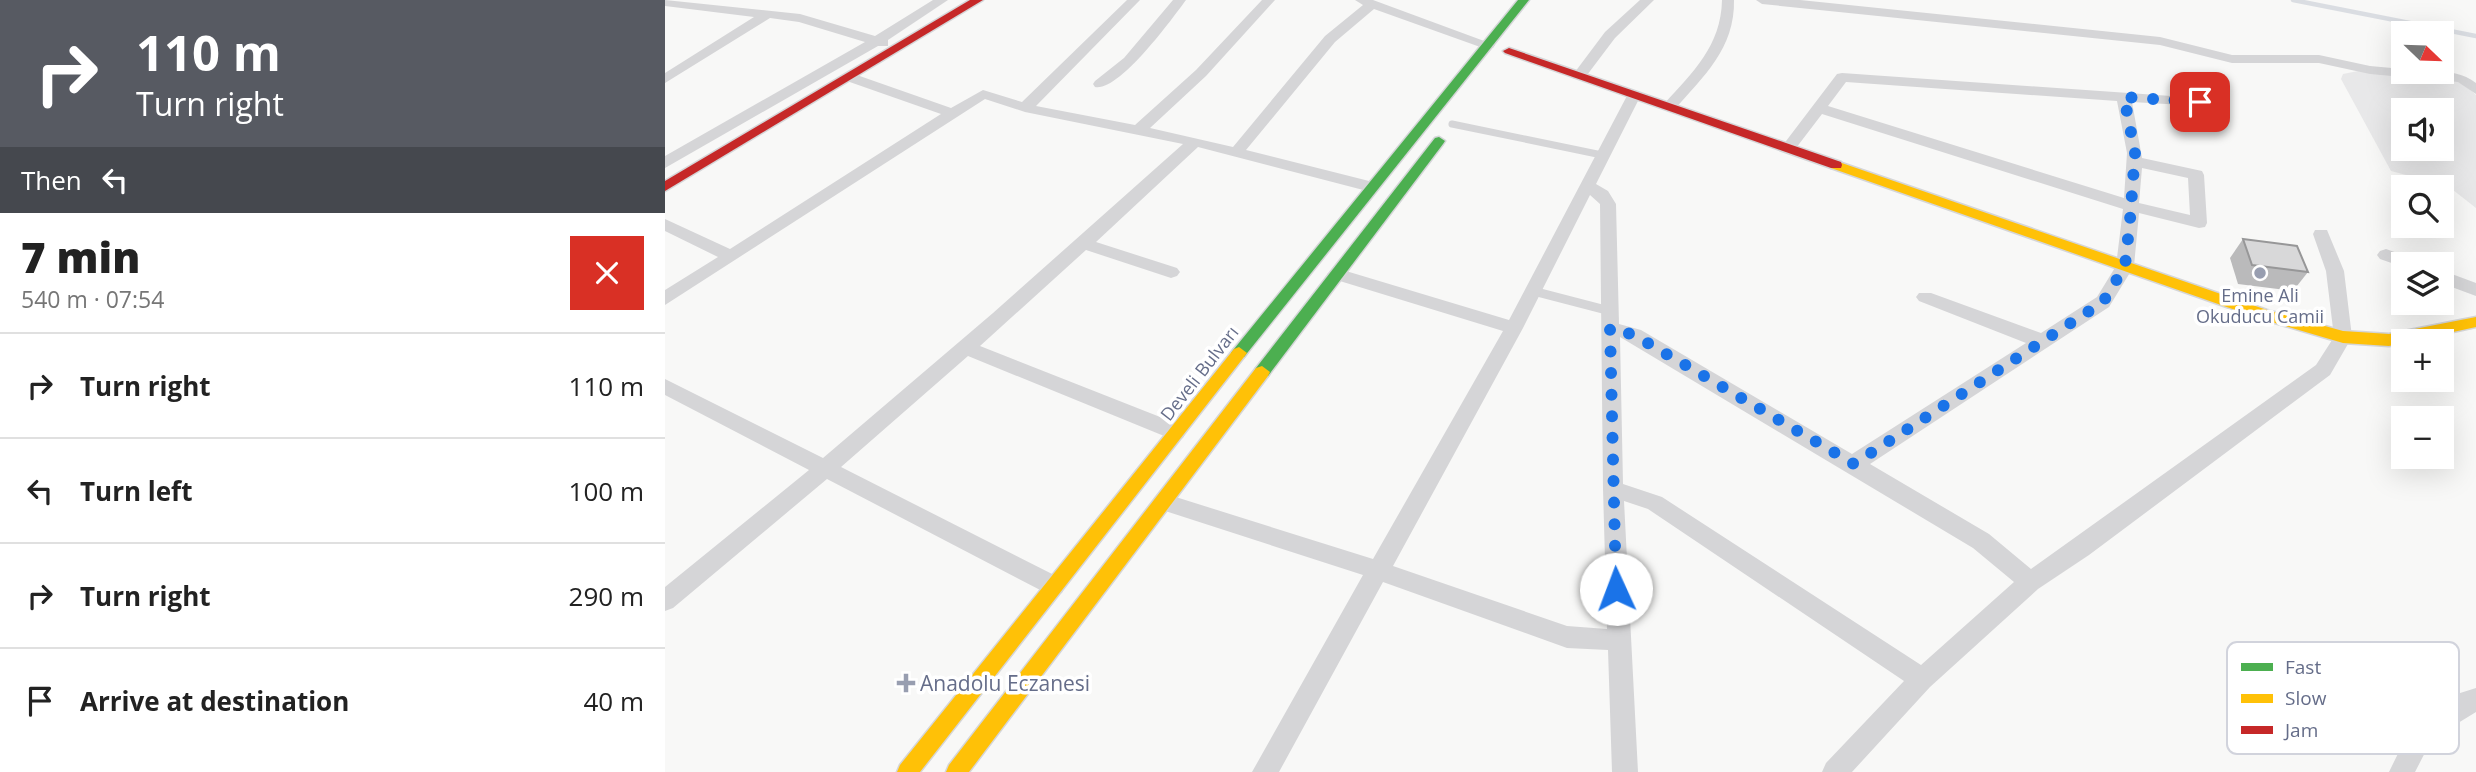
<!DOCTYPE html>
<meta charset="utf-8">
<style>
:root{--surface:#fff;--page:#f6f6f6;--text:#222;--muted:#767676;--line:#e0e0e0}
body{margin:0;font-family:"Open Sans",sans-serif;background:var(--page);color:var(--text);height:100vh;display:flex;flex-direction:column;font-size:26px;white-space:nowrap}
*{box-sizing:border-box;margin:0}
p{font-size:23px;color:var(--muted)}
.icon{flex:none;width:38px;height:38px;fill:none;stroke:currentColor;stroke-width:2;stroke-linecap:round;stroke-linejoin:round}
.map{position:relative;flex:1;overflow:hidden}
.panel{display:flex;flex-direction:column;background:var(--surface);width:665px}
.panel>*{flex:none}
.guide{background:#575a62;color:#fff;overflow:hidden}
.needle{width:46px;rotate:113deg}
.tools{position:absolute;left:1726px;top:21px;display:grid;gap:14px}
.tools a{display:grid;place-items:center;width:63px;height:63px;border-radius:0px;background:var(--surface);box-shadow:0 7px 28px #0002;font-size:35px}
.pin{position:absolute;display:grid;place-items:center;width:60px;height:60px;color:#fff;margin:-30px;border-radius:14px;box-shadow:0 4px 10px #0006}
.me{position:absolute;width:77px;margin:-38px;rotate:358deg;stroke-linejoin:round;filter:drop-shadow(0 0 5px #0008)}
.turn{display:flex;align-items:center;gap:24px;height:147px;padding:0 21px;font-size:32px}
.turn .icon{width:91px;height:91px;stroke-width:2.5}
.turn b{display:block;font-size:49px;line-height:60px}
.then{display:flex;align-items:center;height:66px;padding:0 21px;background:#0003;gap:14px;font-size:26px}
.round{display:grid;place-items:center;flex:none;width:74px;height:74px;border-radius:0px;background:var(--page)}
.head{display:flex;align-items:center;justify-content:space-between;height:119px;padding:0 21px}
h1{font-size:42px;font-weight:800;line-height:52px}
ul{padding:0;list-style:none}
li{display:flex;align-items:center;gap:21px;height:105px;padding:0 21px;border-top:2px solid var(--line)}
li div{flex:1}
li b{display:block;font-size:26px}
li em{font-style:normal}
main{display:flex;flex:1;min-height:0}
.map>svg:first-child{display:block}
</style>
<main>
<section class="panel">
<div class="guide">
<div class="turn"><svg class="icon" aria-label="right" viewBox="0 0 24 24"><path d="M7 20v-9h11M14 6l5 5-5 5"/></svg><div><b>110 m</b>Turn right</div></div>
<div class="then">Then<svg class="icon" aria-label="left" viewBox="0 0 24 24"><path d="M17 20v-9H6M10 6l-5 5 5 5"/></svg></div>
</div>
<div class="head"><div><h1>7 min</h1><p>540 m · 07:54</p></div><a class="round" style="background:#d93025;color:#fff"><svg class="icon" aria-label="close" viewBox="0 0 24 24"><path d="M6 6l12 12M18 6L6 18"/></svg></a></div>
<ul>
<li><svg class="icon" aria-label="right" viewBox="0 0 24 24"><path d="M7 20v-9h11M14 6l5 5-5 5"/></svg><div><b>Turn right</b></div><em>110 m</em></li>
<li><svg class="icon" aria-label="left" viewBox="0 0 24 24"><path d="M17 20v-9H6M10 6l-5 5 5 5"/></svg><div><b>Turn left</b></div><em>100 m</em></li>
<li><svg class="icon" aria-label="right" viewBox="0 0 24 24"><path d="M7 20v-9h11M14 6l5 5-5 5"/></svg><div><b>Turn right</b></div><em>290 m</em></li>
<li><svg class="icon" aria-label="arrive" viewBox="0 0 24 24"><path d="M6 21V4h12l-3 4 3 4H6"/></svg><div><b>Arrive at destination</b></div><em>40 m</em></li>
</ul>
</section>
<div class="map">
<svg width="1811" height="772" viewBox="0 0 1811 772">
<rect width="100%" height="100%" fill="#f8f8f7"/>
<path fill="#e8e8e9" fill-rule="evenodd" d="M1693,71L1797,82L1811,95V208L1783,186L1726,171L1676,79L1678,74ZM1738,110H1776V149H1738Z"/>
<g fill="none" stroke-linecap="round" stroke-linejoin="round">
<path stroke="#dadde2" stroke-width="4.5" d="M1628,0L1811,36"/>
<g stroke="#d5d6d8" stroke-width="3">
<g id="fast">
<path d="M853,0H864L579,357H569L566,353L569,349Z"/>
<path d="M774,137L780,141L778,144L603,376H591L589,372L591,368L770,138Z"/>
</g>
</g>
<g stroke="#d5d6d8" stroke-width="3">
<g id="slow">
<path d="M1171,161L1602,310L1678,331L1724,334L1811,317V327L1724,346L1678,343L1593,318L1166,168V162Z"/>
<path d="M574,347L582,353L579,357L255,772H232L235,765L569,349Z"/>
<path d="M597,366L605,372L603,376L304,772H281L284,765L591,368Z"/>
</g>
</g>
<g stroke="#d5d6d8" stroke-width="3">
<g id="jam">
<path d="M305,0H318L0,191V181Z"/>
<path d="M844,48L1176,162L1177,165L1176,168H1166L840,53L838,51Z"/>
</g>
</g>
<path stroke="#d5d5d7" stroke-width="7" d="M787,124L937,155"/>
<path stroke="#d5d5d7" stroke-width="9" d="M868,291L945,311"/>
<g fill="#d5d5d7" fill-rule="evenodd">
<path d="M0,0L135,14L210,36L268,0H283L223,40V46H213L0,168V156L200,42L134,22L105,18L0,83V73L89,17L0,6Z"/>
<path d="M462,0H475L371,106L470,125L531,70L597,0H610L541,76L485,128L568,147L660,36L698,5L690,0H708L830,45L828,48H818L709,9L670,42L581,150L712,183L714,187L712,191L706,192L533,147L431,242L512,268L515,272L512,276L506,278L421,250L315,346L518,426L521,432L518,438L511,440L504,438L303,356L176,467L397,579L400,586L397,593L389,596L381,593L162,479L8,608L0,611V587L144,470L0,395V379L158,458L328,313L518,144L360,112L320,99L0,305V290L53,257L0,231V219L65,249L276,114L179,80V74H189L286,108L318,90L357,102Z"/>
<path d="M508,0H521C507,19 454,92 430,87L428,84L430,81L459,58Z"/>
<path d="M975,0H989L950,38L919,79H909L907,76L940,32Z"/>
<path d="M1057,0H1069C1070,48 1039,76 1009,110H999L997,107L999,104C1028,72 1056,46 1057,0Z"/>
<path d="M1091,0H1135L1495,37L1567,55H1654L1705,66L1738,69V72C1762,72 1791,67 1811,83V94L1793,82L1705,74L1654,63H1567L1495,45L1097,4Z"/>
<path d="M1177,73L1535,98L1542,102L1535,106L1467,102L1477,158L1537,171L1539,175L1542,223L1540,227L1534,228L1474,213L1469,266L1444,307L1205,464L1324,534L1366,569L1651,365L1669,337L1661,271L1648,234L1650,230H1662L1679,271L1687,337L1665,375L1424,555L1373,589L1265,687L1187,772H1157L1161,763L1239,681L983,509L959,501L973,772H947L943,650L902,648L718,582L614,772H587L698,575L491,508L487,502L491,496L498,493L708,559L838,331L665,278L662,274L671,268L844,320L964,92H974L976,95L931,184L943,191L951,204L954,324L976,330L1187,454L1361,343L1254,301L1251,297L1254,293H1266L1376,333L1432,297L1451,266L1458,209L1157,114L1128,152H1118L1115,149L1172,74ZM1181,82L1452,101L1462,153L1459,198L1163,106ZM1477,168L1523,178L1525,215L1474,203ZM925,195L935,204L938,489L942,629L902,626L728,566L858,328ZM955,337L1308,548L1349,582L1256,665L997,497L958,484Z"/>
<path d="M1721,249L1752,260L1755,264H1738V267L1715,259L1712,255L1715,251Z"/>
<path d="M1776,270L1811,283V296L1776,283Z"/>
<path d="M1811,688V712L1767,739L1750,772H1724L1749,721L1792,694Z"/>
</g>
<use href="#fast" fill="#4caf50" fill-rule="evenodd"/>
<use href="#slow" fill="#ffc107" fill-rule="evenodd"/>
<use href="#jam" fill="#c62828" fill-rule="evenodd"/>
</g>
<path fill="#bababb" d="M1578,239L1643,272L1628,291L1573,284L1565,258Z"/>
<path fill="#d8d8d9" stroke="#979798" stroke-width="2" d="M1578,239L1632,246L1643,272L1587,265Z"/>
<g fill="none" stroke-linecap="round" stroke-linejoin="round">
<path stroke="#1a73e8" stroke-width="12" stroke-dasharray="0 21.6" d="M951,589L945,328L969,335L1189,464L1438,302L1460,266L1465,220L1470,153L1459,97L1535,102"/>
</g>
<g fill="#989eb0" stroke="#fff" stroke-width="2.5">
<circle cx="1595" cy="273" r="7"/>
<path d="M237.5 672.5h7v7h7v7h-7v7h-7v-7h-7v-7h7z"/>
</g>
<g text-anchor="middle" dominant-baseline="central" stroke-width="7" stroke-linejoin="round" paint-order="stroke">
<g font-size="18" fill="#656d89" stroke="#fff">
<text x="1595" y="295">Emine Ali<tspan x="1595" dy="21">Okuducu Camii</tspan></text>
</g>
<g font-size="18" fill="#656d89" stroke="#fff">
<text transform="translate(534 373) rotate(-52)">Develi Bulvarı</text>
</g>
<g font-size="21" fill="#656d89" stroke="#fff" text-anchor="start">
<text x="255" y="683">Anadolu Eczanesi</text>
</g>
</g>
<rect x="1562" y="642" width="232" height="112" rx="10" fill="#fff" stroke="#d1d3dc" stroke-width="2"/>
<rect x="1576" y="663" width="32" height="8" fill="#4caf50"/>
<rect x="1576" y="694" width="32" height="9" fill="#ffc107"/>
<rect x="1576" y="726" width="32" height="8" fill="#c62828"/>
<g font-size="19" fill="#656d89">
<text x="1620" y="674">Fast</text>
<text x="1620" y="705">Slow</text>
<text x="1620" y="737">Jam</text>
</g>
</svg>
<div class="tools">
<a><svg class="needle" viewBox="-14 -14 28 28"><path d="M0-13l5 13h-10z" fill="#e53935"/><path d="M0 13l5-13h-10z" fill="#767676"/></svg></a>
<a><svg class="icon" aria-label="sound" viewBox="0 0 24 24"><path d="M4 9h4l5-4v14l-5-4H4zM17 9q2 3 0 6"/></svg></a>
<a><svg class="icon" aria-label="search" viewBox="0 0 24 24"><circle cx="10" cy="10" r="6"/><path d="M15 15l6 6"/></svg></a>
<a><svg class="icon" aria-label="layers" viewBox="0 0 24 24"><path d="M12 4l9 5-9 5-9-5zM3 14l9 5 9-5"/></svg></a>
<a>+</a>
<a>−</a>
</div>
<div class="pin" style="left:1535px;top:102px;background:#d93025"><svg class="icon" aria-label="arrive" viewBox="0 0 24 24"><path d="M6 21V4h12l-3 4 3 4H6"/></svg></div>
<svg class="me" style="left:951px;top:589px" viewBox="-20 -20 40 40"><circle r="19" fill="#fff"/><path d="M0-13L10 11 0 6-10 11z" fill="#1a73e8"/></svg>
</div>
</main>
